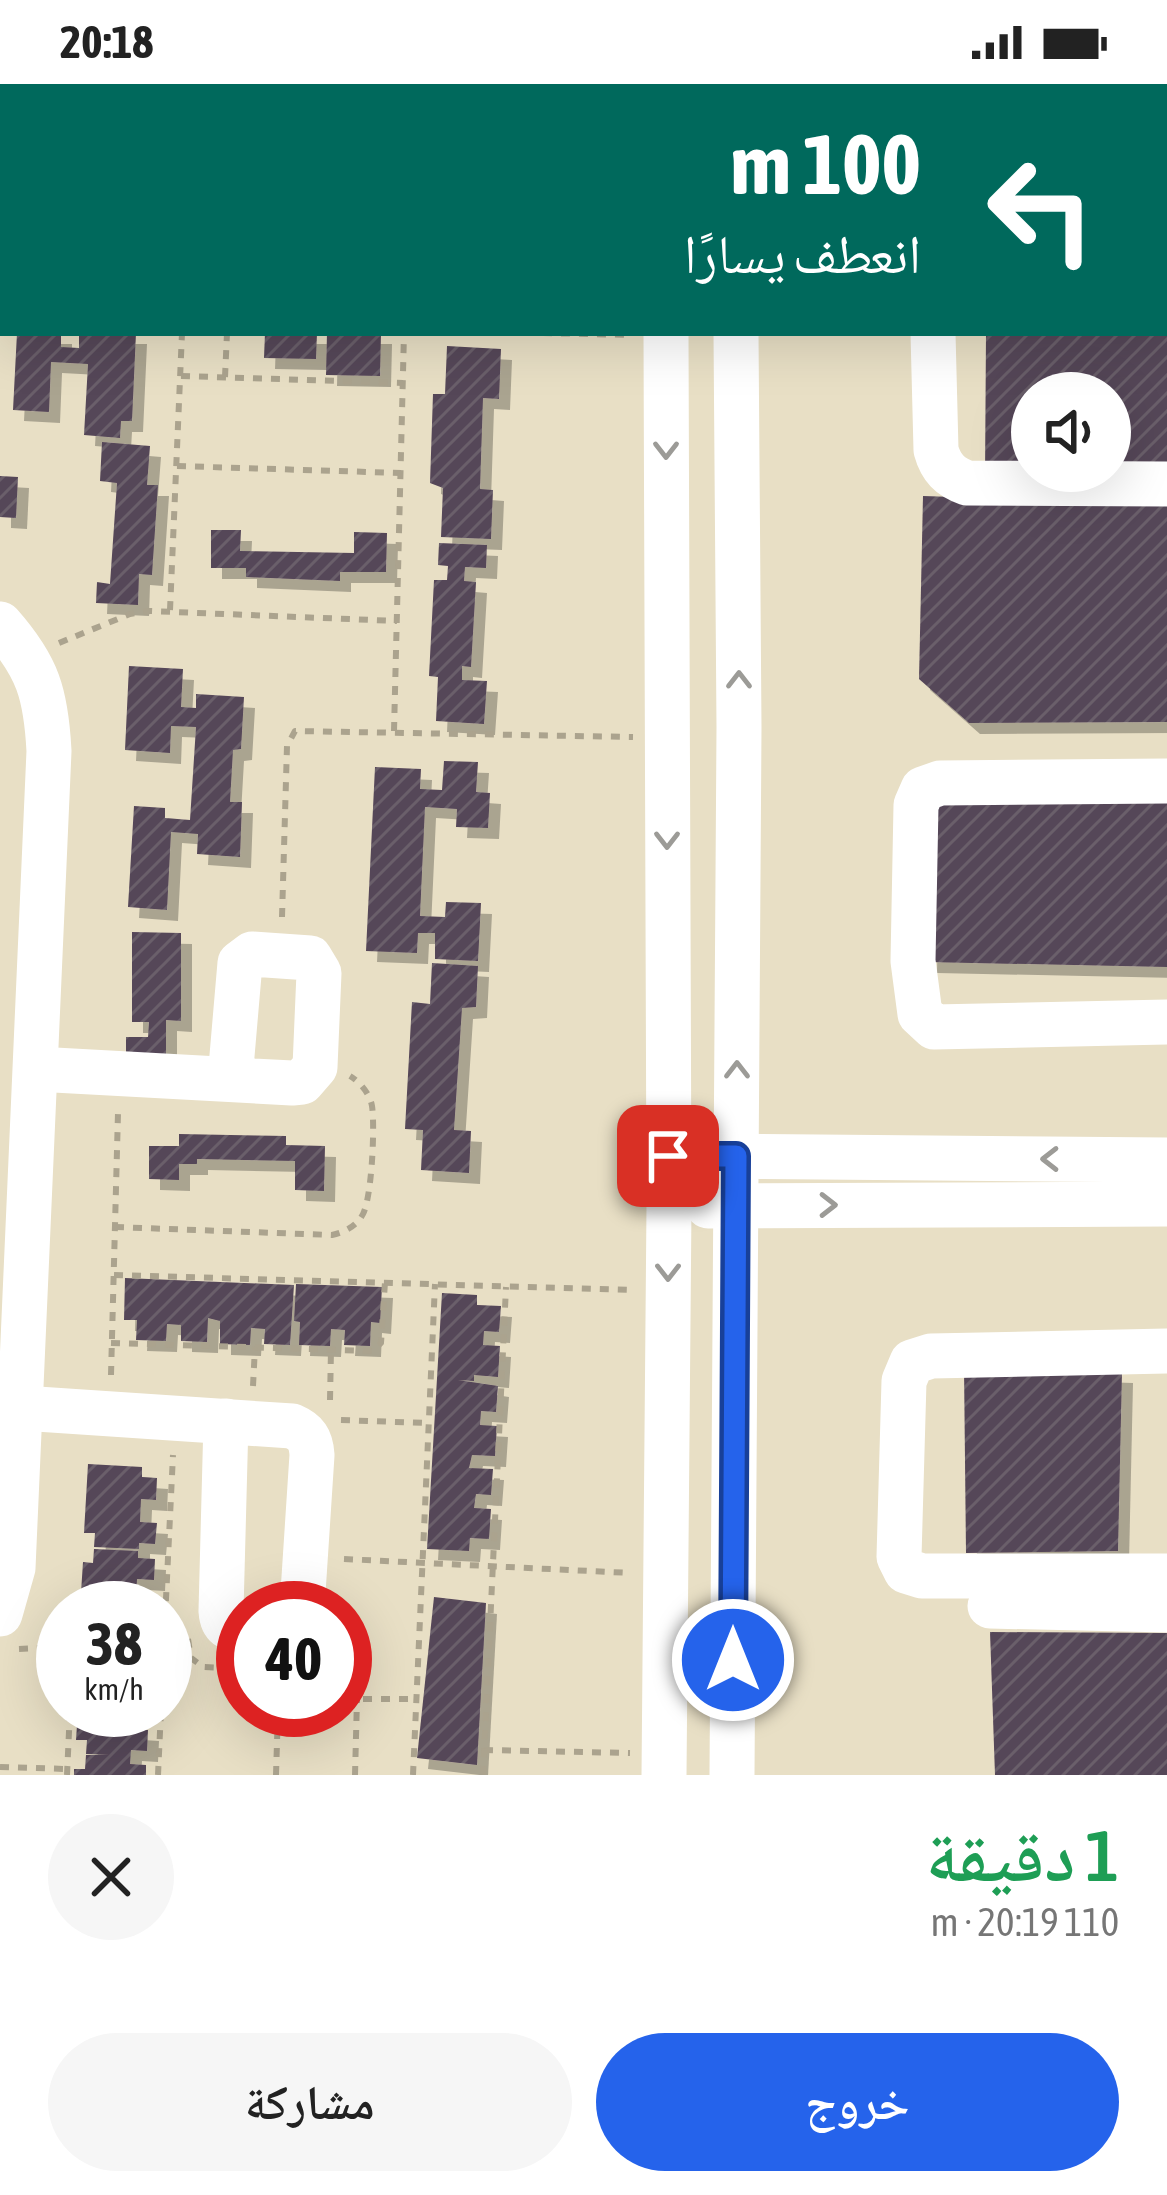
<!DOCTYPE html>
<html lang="ar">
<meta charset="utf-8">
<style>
:root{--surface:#fff;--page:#f6f6f6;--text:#222;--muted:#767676;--accent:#2563eb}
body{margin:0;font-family:"Asap Condensed","Noto Naskh Arabic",sans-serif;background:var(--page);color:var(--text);direction:rtl;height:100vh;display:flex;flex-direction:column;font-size:45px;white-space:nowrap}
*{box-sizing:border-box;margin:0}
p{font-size:39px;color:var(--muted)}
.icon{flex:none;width:66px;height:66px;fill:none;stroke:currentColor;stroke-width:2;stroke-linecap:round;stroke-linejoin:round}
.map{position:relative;height:1691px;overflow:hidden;direction:ltr}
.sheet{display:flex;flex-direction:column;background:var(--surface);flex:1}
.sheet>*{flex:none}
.guide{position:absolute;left:0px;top:0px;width:1167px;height:252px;box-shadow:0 12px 48px #0002;direction:rtl;background:#00695c;color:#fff;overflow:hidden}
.tools{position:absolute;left:1011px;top:288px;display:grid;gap:24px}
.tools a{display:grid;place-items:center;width:120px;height:120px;border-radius:50%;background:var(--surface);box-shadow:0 12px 48px #0002;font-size:60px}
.speed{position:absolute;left:36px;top:1497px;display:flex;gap:24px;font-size:60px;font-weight:700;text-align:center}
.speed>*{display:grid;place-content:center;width:156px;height:156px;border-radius:50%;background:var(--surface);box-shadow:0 12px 48px #0002;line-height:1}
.speed small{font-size:30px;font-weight:400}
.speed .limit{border:18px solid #d22;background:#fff;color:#111}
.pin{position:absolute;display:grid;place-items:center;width:102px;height:102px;color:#fff;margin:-51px;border-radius:24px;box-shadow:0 6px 18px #0006}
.me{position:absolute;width:132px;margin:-66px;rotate:0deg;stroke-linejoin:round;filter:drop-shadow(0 0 9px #0008)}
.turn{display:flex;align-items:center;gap:42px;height:252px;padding:0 48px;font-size:54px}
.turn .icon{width:156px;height:156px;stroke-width:2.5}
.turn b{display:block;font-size:84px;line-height:102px}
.round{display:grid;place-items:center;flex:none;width:126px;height:126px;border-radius:63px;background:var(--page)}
.overview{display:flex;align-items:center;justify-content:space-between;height:204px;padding:0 48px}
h1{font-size:72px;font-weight:600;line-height:90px;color:#1e9e55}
.primary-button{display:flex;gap:24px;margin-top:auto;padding:24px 48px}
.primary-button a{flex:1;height:138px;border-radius:72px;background:var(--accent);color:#fff;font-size:48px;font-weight:600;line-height:138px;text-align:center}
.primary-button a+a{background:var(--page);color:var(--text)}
.status{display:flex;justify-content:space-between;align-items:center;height:84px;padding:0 60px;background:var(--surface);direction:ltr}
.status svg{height:33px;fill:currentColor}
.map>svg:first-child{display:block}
</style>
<div class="status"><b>20:18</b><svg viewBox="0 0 49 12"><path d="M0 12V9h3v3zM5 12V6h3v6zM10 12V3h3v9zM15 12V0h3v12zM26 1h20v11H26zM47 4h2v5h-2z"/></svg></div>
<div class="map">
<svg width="1167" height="1691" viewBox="0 0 1167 1691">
<defs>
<pattern id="building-hatch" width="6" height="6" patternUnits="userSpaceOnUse" patternTransform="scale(3)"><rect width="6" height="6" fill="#554658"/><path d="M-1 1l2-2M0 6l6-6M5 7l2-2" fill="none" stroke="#6a5e6b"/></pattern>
<filter id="shadow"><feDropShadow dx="11" dy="11" stdDeviation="0" flood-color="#0004"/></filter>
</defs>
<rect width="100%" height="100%" fill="#e8dfc5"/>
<g fill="url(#building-hatch)" fill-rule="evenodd" filter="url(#shadow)">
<path d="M17,249H61V263L79,264V249H136L132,337H121L120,354L84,351L88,280L51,278L49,328L13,326Z"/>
<path d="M265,249H317L316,275L264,274Z"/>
<path d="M327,249H381L380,292L326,291Z"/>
<path d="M986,249H1167V395L985,394ZM1032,309H1110V387H1032Z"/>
<path d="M447,262L501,265L499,315L483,314L480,405L493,406L491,455L441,453L443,404L430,399L433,310H445Z"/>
<path d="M102,358L150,362L147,401H158L152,491L139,490L138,521L96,519L97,498L110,500L117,399L100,397Z"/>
<path d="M0,392L18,393L16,434L0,433Z"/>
<path d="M923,412L1167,420V638L969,639L919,595Z"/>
<path d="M211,446H241L240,467L354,469V448L387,449L386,488H340V497L246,493V484H211Z"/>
<path d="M439,459L487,461L486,484L465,483L464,497L476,498L471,583L462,582V596L487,597L484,640L436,637L438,593L429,592L434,496H447L448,482L438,481Z"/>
<path d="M129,582L183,585L181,623L196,624V610L244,613L241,665L233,666L230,718H242L240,773L197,770L198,750L171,748L167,826L128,823L134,722L165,724V734L190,736L196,643L171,642L170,669L125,666Z"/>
<path d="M444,677L478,678L476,708L490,709L488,744L456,743L457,725L425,723L420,832L445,833L446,818L481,819L478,877L435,875V849H418L417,869L366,867L375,683L421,685L420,705L442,706Z"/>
<path d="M929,714L1167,717V883L926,878Z"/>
<path d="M132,848L181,849V937L166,936V983H126V953H148L149,938H132Z"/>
<path d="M432,879L478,882L476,923L462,924L454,1046L471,1047L469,1089L421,1086L423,1046L405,1045L412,918L430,920Z"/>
<path d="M179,1050L286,1052V1061L325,1062L324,1107L295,1106V1077L197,1075V1080H179V1096L149,1095V1062H179Z"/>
<path d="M125,1194L294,1201L290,1261L264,1260L265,1245L251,1244L250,1261L220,1260V1237L208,1234L207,1258L181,1257V1241L167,1240L166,1257L136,1256L137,1236H124Z"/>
<path d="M296,1200L382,1203L380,1239L371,1238L370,1262L344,1261L345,1246L331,1245L330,1262L299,1261L300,1238L294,1237Z"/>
<path d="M442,1209L477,1211V1221L501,1222L499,1248L484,1247L483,1261L500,1262L498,1293L474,1291V1297L458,1296L498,1302L496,1328L481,1327L480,1341L497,1342L495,1372L472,1371L469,1384L493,1385L491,1411L476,1410L474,1424L491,1425L489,1455L470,1454L469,1467L427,1465Z"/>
<path d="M964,1283L1122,1288L1118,1467L966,1469Z"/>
<path d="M88,1380L142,1383V1393L157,1394L156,1416L141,1415L140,1438L157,1439L155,1460L139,1459V1465L94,1463L95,1449H84Z"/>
<path d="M94,1465L138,1467V1474L155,1475L154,1496L137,1495L136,1517L150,1518V1524H80L83,1478L93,1479Z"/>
<path d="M434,1513L486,1519L477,1681L417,1674Z"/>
<path d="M990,1548L1167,1549V1691H995Z"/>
<path d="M78,1626H132V1645L148,1646L147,1667L131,1666L130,1680L146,1681V1691H74V1685H85L86,1671H109L86,1670L87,1656H76Z"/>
</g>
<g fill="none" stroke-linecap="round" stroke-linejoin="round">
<g stroke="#aba38e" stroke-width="6" stroke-dasharray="9 9" stroke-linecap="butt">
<path d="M204,0L238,1"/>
<path d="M39,3V0"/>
<path d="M500,3V0"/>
<path d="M0,104H3"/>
<path d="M0,143H3"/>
<path d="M543,249L632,251"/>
<path d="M181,292L403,299"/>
<path d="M225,293L227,249"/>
<path d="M177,382L401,389"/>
<path d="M170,526L182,249"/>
<path d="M59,559L130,530L150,527L397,537"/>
<path d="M394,647L404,249"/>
<path d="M282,833L287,662L295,647L633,653"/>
<path d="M115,1143L332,1151C345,1148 357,1142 363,1130C372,1112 375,1042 372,1022C370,1010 360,998 350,992"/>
<path d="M114,1191L632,1206"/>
<path d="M111,1259L373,1267L381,1259L385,1198"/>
<path d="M111,1291L118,1029"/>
<path d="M253,1302L255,1263"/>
<path d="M330,1316L331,1266"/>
<path d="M341,1336L427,1339"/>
<path d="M344,1475L631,1489"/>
<path d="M165,1535L173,1371"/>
<path d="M188,1555L191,1574L203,1583L221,1584"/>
<path d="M165,1562L188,1560"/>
<path d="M19,1565L63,1563"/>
<path d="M345,1615H416"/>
<path d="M484,1666L630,1669"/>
<path d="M0,1683L67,1685"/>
<path d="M67,1691L70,1626"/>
<path d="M158,1691L161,1626"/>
<path d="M276,1691L278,1626"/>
<path d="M355,1691L357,1615"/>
<path d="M413,1691L435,1200"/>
<path d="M483,1691L506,1203"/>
</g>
<g stroke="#fff" stroke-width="45">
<path d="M665,0V3"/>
<path d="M919,0V3"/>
<path d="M396,3V0"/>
<path d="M735,3V0"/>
<path d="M1164,142H1167"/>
<path d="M933,249L936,366C941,384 950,393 967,399L1167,400"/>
<path d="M0,540C38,583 46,610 49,667L13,1484L0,1530"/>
<path d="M1167,697L940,699L923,705L916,721L913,877L920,930L934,943L1167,938"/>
<path d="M36,985L292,999L302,998L315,983L319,889L310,874L252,870L240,879L230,995"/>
<path d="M708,1072L1167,1076"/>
<path d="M708,1122L1167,1120"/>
<path d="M1167,1267L931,1272L912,1278L904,1297L899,1473L906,1487L922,1492H1167"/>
<path d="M22,1324L292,1342C306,1348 311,1355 312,1371L302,1524"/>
<path d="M226,1337L221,1527C222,1542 229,1546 243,1546"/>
<path d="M990,1522L1167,1526"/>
<path d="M664,1691L669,1122L666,249"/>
<path d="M732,1691L739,643L736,249"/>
</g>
</g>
<defs><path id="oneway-chevron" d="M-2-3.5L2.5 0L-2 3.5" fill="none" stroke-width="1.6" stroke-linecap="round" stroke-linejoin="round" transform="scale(3)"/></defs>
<g stroke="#9c9b97">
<use href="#oneway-chevron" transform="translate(666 366) rotate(90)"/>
<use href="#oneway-chevron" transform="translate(739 596) rotate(-90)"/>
<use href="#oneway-chevron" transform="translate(667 756) rotate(90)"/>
<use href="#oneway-chevron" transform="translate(737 986) rotate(-90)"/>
<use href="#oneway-chevron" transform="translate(1050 1075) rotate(-180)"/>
<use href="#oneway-chevron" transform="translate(828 1121)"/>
<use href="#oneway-chevron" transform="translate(668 1188) rotate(90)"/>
</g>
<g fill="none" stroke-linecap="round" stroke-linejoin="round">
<g stroke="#184099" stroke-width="30">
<path id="route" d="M668,1072H736L733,1576"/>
</g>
<use href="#route" stroke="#2563eb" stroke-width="21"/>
</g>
</svg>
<div class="tools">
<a><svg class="icon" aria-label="sound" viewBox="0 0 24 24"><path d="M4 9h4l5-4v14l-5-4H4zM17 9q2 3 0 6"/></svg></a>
</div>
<div class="speed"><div>38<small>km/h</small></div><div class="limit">40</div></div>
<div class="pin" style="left:668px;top:1072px;background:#d93025"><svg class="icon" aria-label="arrive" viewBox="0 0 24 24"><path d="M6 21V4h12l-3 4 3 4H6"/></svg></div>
<svg class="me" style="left:733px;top:1576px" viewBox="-20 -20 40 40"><circle r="17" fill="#2563eb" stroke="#fff" stroke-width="3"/><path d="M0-11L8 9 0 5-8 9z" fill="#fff"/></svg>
<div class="guide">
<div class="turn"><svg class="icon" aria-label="left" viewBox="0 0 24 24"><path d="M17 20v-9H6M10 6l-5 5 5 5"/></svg><div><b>100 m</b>انعطف يسارًا</div></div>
</div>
</div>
<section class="sheet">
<div class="overview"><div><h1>1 دقيقة</h1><p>110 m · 20:19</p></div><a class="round"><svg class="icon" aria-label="close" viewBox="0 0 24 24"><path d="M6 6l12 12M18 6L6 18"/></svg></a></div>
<div class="primary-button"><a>خروج</a><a>مشاركة</a></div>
</section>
